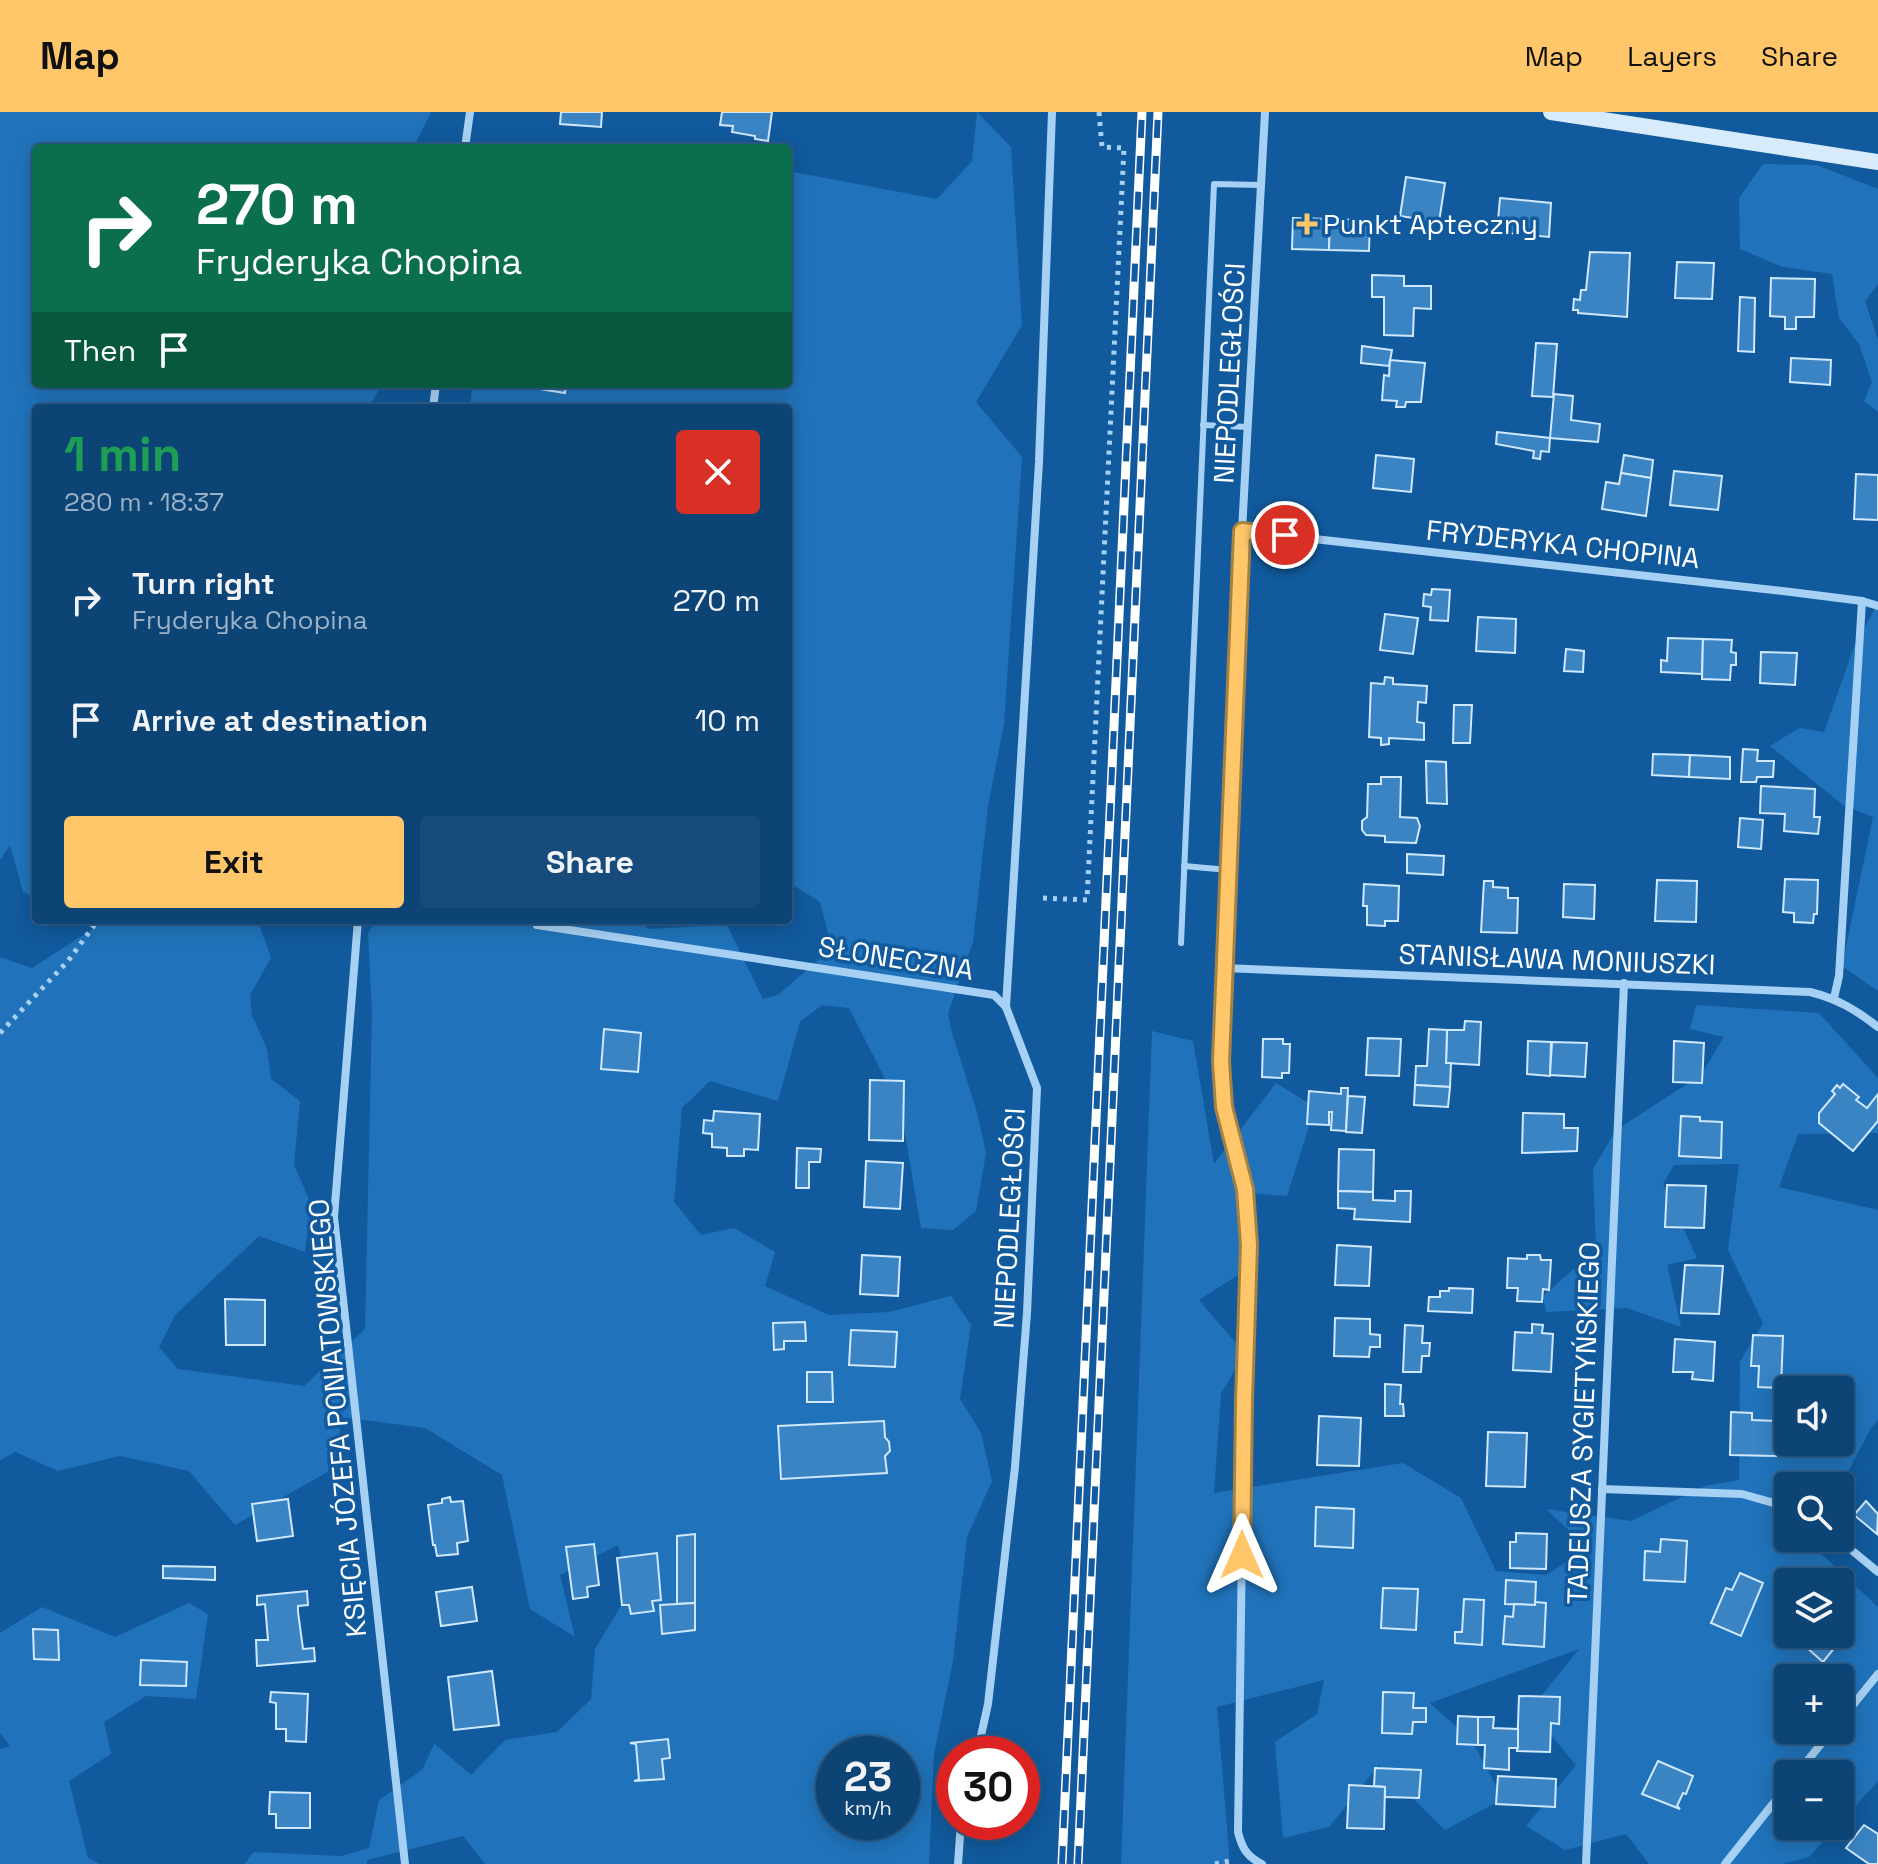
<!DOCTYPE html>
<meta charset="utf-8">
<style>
:root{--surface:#0d4476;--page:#164b7b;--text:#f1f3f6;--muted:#9ab0c5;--line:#2d5c88;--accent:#ffc76a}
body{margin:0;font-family:"Space Grotesk",sans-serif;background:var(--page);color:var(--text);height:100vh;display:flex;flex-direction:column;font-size:30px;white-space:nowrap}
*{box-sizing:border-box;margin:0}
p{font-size:26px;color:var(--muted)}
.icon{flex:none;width:44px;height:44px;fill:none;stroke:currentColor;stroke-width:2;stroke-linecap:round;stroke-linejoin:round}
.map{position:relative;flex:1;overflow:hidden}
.sheet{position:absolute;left:32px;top:292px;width:760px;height:520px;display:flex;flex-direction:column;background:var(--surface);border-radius:8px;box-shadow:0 4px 20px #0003,0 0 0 2px var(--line)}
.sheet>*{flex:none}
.guide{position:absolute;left:32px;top:32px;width:760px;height:244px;border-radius:8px;box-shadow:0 4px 20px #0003,0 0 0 2px var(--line);background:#0b6e4f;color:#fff;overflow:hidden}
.tools{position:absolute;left:1774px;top:1264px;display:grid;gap:16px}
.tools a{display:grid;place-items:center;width:80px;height:80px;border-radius:8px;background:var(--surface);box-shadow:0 4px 20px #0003,0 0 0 2px var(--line);font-size:40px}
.speed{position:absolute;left:816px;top:1624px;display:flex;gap:16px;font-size:40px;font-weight:700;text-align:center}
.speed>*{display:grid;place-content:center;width:104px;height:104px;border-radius:50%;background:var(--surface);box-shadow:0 4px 20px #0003,0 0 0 2px var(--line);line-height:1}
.speed small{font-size:20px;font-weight:400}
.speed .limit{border:12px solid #d22;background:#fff;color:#111}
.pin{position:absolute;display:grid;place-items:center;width:68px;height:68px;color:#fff;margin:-34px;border:4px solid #fff;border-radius:50%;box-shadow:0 2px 8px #0007}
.me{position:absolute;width:88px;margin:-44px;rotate:0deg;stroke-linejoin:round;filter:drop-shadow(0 0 6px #0008)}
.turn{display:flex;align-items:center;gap:28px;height:168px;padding:0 32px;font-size:36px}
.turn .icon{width:104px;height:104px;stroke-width:2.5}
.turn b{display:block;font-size:56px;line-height:68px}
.then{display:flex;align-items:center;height:76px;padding:0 32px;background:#0003;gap:16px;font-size:30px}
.round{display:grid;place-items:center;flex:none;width:84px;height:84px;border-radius:8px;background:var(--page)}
.head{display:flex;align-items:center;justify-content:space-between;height:136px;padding:0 32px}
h1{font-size:48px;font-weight:600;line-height:60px;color:#1e9e55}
.cta{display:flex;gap:16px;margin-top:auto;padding:16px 32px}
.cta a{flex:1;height:92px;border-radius:8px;background:var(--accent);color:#111;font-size:32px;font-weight:600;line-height:92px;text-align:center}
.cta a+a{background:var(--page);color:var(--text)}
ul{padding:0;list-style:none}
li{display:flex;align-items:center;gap:24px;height:120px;padding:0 32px}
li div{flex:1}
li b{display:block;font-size:30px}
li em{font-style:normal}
header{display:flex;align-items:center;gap:48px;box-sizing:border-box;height:112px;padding:0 40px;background:var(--accent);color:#111}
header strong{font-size:38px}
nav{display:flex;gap:44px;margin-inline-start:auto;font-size:28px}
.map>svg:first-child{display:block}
</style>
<header>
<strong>Map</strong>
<nav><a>Map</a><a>Layers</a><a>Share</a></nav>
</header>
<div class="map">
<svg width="1878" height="1752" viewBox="0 0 1878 1752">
<rect width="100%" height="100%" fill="#115a9d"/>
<g fill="#2073ba" fill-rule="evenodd">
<path d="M0,0H431L413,36H36V272H380L381,275L368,296H36V785L23,780L10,733L0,748Z"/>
<path d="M977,0L1011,35L1022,213L976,290L1022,345L1004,612L988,694L973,830L948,901L952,921L977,1000L986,1041L976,1099L953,1118L921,1116L901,998L849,896L822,893L800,910L778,989L710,969L682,996L674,1090L701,1123L734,1116L775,1140L765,1174L829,1203L889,1200L951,1184L971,1213L960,1287L981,1321L992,1369L967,1425L953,1549L934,1642L929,1752H485L463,1724L367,1748V1752H245L253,1740L341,1744L369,1736L379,1688L422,1658L434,1632L431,1629L471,1663L505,1628L557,1620L591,1587L595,1537L630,1479L618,1433L560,1463L575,1525L530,1497L502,1363L425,1316L341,1305L336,1355L235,1413L189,1359L120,1344L58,1359L15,1340L0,1348V845L32,856L107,808H262L259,812L271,846L250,883L252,903L267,937L271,967L300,989L294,1053L311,1092L305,1140L259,1124L175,1203L159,1235L178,1257L304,1274L365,1217L372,902L368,821L376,808H644L647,817L727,813L763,887L778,883L832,836L820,790L788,770V296H470L472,272H788V59L937,87L972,49ZM834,1642H902V1710H834Z"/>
<path d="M1763,52L1817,53L1878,77V172L1865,189L1878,228V300L1864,289L1872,270L1859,232L1839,206L1832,162L1783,155L1740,137L1739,86Z"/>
<path d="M1878,491V879L1842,854L1873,705L1843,693L1770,634L1799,616L1824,620L1854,535Z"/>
<path d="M1696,893L1819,901L1878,966V1021L1798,1022L1779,1075L1878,1098V1308L1871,1316L1840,1375L1788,1374V1426H1814L1811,1432L1878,1495V1669L1840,1711V1662H1788V1714H1837L1809,1745L1782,1752H1649L1626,1722L1565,1738L1526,1714L1576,1653L1530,1598L1579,1537L1430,1591L1472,1629L1503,1687L1445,1718L1379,1653L1329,1715L1283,1726L1275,1630L1317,1602L1324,1568L1217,1595L1230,1752H1121L1152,919L1193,929L1214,1052L1276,971L1315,995L1287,1084L1237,1080L1241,1161L1199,1188L1245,1242L1221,1281L1214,1381L1403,1351L1461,1386L1496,1459L1546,1463L1588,1436L1546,1397L1631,1409L1705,1374L1739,1368L1740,1250L1763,1211L1728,1138L1739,1052L1674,1053L1663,1072L1697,1146L1667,1153L1681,1215L1627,1196L1546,1200L1543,1184L1596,1138L1593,1057L1616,1018L1701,963L1724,925L1690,917ZM1788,1278H1840V1330H1788ZM1788,1470H1840V1522H1788ZM1788,1566H1840V1618H1788Z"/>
<path d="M189,1491L208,1502L196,1587L146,1584L104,1610L111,1642L69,1669L88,1746L100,1752H0V1637L10,1634L0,1621V1521L42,1495L115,1525Z"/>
</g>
<g fill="#3a84c4" stroke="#cfe8fe" stroke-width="2">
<path d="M561,0H602L601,15L560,12Z"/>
<path d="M722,0H772L768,29L755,27V24L732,20L733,14L720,13Z"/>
<path d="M1406,65L1445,71L1439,110L1400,104Z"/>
<path d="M1500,86L1551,91L1549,125L1497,120Z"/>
<path d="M1293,106L1330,107L1329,138L1292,137Z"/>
<path d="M1330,107L1370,108L1369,139L1329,138Z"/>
<path d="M1590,140L1630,141L1627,205L1578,201V198H1573L1574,187L1580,188L1581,178H1586Z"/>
<path d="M1677,150L1714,151L1712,187L1675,186Z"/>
<path d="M1372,163L1404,164V174H1431V197L1414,196L1413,224L1384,223V185H1372Z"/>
<path d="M1771,166L1815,167L1814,205H1796V217H1785V205L1770,204Z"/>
<path d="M1740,185L1755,186L1754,240L1738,239Z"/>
<path d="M1536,231L1557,232L1553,285L1532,284Z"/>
<path d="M1362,234L1392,238L1389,254L1361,251Z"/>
<path d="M1791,246L1831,248L1830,273L1790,270Z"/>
<path d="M1390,248L1425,251L1421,290H1406L1405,295H1396L1397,289L1382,288L1384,263L1389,264Z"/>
<path d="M533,272H566L565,281L533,276Z"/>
<path d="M1554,282L1573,284L1571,308L1600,312L1598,330L1550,326Z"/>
<path d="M1497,320L1550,326L1549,340L1541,339L1540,347L1533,346L1534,339L1496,332Z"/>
<path d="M1376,343L1414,347L1411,380L1373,376Z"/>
<path d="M1624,343L1653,348L1651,366L1621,361Z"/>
<path d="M1674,359L1722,364L1718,398L1670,393Z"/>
<path d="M1621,361L1651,366L1646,404L1602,397L1606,370L1619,372Z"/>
<path d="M1856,362L1878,363V408L1854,407Z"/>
<path d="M1432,477L1450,478L1448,509L1430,508L1431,495L1423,494L1424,482L1431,483Z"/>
<path d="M1385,502L1418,506L1413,542L1380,538Z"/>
<path d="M1478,505L1516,507L1515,541L1476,539Z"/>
<path d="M1668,526L1703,527L1702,562L1661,560V548L1667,549Z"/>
<path d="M1703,527L1732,528L1731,540L1736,541V553H1731L1730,568L1702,567Z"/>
<path d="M1566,537L1584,539L1583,560L1564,559Z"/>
<path d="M1761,540L1797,541L1795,573L1760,571Z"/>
<path d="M1385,565L1393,566V572L1427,574L1426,591L1418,590L1417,610L1424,611V628L1389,626V632L1381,633V626L1369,625L1371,571L1384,572Z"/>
<path d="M1454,593H1472L1470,631H1453Z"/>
<path d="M1743,637L1758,638L1757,649H1774L1773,665H1757L1756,670H1741Z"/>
<path d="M1653,642L1690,643L1689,665L1652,663Z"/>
<path d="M1690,643L1730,645V667L1689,665Z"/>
<path d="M1426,649L1446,650L1447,692L1427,691Z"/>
<path d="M1381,665H1401L1400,705L1417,706L1420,714L1416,731L1385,730V724L1366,723L1362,718V709L1367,705L1368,672H1381Z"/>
<path d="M1761,674L1815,677L1814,705H1820L1818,722L1784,719L1785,702L1760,701Z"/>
<path d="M1740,706L1763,708L1761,737L1738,735Z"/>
<path d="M1407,742L1444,744L1443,763L1407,761Z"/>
<path d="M1785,767L1818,768L1817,802H1814L1813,811L1794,810V801L1783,800Z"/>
<path d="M1657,768L1697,769L1696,810L1655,809Z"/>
<path d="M1484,769H1493V775L1508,776V786H1518L1517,821L1481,820Z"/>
<path d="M1364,772L1399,774L1398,809H1385V814L1367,813V794H1363Z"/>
<path d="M1564,772L1595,773L1594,807L1563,805Z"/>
<path d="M1465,909L1481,910L1479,953L1446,951L1447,918H1464Z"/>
<path d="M604,917L641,921L638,960L601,957Z"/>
<path d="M1429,917L1447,918L1446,951H1451L1450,975L1415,973L1416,954H1427Z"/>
<path d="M1368,926L1401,927L1399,964L1366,963Z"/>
<path d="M1263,927H1283V932H1290L1289,961H1282V966L1262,965Z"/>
<path d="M1528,929L1551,930L1550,964L1527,962Z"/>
<path d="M1674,929L1704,931L1702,971L1673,970Z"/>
<path d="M1552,930L1587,931L1585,965L1550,963Z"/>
<path d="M870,968L904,969L903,1029L869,1028Z"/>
<path d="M1843,972L1859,985L1856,988L1867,996L1878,982V1009L1853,1039L1819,1011V1001L1835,982L1832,979L1837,973L1840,976Z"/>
<path d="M1415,973L1450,975L1448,995L1414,993Z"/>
<path d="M1341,976H1348L1346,1019L1331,1018L1332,1000H1329V1013L1307,1012L1309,979L1341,982Z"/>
<path d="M1348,984L1365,985L1362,1021L1346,1020Z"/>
<path d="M714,999L760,1002L758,1038L744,1037V1044H727V1036L712,1035V1022L703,1021L704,1008L713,1009Z"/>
<path d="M1523,1001L1564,1002V1016H1578L1577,1039L1522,1041Z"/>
<path d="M1681,1004L1700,1005V1009L1722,1010L1721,1046L1679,1044Z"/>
<path d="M797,1036L821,1037L820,1050H809V1076H796Z"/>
<path d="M1339,1037L1374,1038L1373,1080L1338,1079Z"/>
<path d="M866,1049L903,1051L900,1097L864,1095Z"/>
<path d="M1667,1073L1706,1074L1704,1116L1665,1115Z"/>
<path d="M1338,1079L1373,1080V1088L1395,1089V1079H1411L1410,1110L1354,1107L1355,1097L1338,1096Z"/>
<path d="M1337,1133L1371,1135L1369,1174L1335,1173Z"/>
<path d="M862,1143L900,1145L898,1184L860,1182Z"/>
<path d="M1527,1143H1540L1541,1148H1551L1549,1178L1543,1177L1542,1190L1517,1189L1518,1176H1507L1508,1146L1527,1147Z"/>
<path d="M1685,1153L1723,1154L1719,1202L1681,1201Z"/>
<path d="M1449,1176L1473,1177L1472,1201L1428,1199L1429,1185H1440V1179H1449Z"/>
<path d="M225,1187L265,1188V1233H226Z"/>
<path d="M1335,1206L1370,1207V1222L1380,1223V1235H1370L1369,1245L1334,1244Z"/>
<path d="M805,1210L806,1229H784V1237L774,1238L773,1211Z"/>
<path d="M1532,1212L1543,1213L1542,1221L1553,1222L1551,1260L1513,1258L1515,1220L1532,1221Z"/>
<path d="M1405,1213L1423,1214L1422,1231H1430L1429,1244H1422L1421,1260H1403Z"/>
<path d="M851,1218L897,1220L895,1255L849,1253Z"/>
<path d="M1753,1223L1783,1224L1781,1276L1758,1275L1759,1254H1751Z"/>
<path d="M1675,1227L1715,1230L1713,1269L1692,1267L1693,1260H1673Z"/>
<path d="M807,1260H832L833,1290H807Z"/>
<path d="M1385,1272L1401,1273L1400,1292H1403L1404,1304H1385Z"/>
<path d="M1731,1300L1752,1301V1308L1777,1309L1776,1344L1730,1343Z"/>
<path d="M1319,1304L1361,1306L1359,1354L1317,1353Z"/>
<path d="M884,1309L885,1325L889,1330L890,1339L885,1344L887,1361L781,1367L778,1314Z"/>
<path d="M1488,1320L1527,1321L1525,1375L1486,1374Z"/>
<path d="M450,1385L451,1390L463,1389L468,1429L457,1431L458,1442L437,1444L435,1433H433L428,1393L442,1391V1387Z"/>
<path d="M288,1387L293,1424L257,1429L252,1392Z"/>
<path d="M1866,1389L1878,1402L1877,1422L1854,1403Z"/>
<path d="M1316,1395L1354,1397L1353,1436L1315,1434Z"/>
<path d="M1516,1421L1547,1422L1546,1457L1510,1456V1430H1516Z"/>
<path d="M695,1422V1491L677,1492V1424Z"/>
<path d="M1661,1427L1687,1429L1685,1470L1644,1468L1645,1439L1660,1440Z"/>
<path d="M594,1432L599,1473L587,1475L588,1485L573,1487L566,1435Z"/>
<path d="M657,1441L661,1488L652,1489L654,1499L631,1502L629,1493H622L617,1446Z"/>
<path d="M163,1454L215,1455V1468L163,1466Z"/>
<path d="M1740,1461L1763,1471L1741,1524L1711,1511L1726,1476L1732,1478Z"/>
<path d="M1506,1468L1536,1470L1535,1493L1505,1492Z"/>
<path d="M472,1475L477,1509L441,1514L436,1480Z"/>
<path d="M1383,1476L1418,1477L1416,1518L1381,1516Z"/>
<path d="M307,1479L308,1493L298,1494V1500L303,1537L314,1536L315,1549L257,1554L256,1528H268L265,1492L257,1493V1484Z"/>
<path d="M1464,1487L1484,1488L1482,1533L1455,1531V1520H1462Z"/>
<path d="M1535,1490L1546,1491L1544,1535L1503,1532L1505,1504L1513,1505L1514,1492L1535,1493Z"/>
<path d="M695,1491V1518L662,1522L660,1493Z"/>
<path d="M1840,1503L1852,1514L1823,1550L1806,1535L1809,1532L1798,1522H1840Z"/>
<path d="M33,1517L58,1518L59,1548L34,1547Z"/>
<path d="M141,1548L187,1550L186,1574L140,1573Z"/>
<path d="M492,1559L499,1613L454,1618L448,1565Z"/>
<path d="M271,1580L308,1582L306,1630L286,1629V1617H276V1591L270,1590Z"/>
<path d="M1383,1580L1414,1581L1413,1596H1426V1610H1413L1412,1622L1382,1621Z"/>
<path d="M1519,1584L1560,1585L1559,1612L1551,1611L1550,1640L1517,1639Z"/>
<path d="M1458,1604L1478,1605V1633L1457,1632Z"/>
<path d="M1478,1605H1494L1493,1616L1518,1617V1636H1509V1658L1484,1656L1485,1633H1478Z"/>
<path d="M668,1627L670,1646L662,1647L664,1667L634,1669L639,1668L636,1632L630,1631Z"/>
<path d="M1658,1649L1693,1664L1686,1682L1683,1681L1677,1694L1680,1697L1642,1682Z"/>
<path d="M1375,1656L1421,1658L1419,1686L1385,1685V1675L1374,1674Z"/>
<path d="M1498,1664L1556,1667L1555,1695L1496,1692Z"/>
<path d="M1349,1673L1385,1675L1384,1717L1347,1716Z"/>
<path d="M270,1680L310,1681V1716H276V1702H269Z"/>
<path d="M1864,1713L1878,1722V1752H1869L1846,1736Z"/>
</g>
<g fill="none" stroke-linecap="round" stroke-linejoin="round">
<g stroke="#a7d1f4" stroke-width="5" stroke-dasharray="4 6" stroke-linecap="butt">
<path d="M1043,786L1087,788L1124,36L1102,35L1099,0"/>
<path d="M508,808L523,810"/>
<path d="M0,921L68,849L98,808"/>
<path d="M1215,1752L1234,1748"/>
</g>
<g stroke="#a7d1f4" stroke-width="6">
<path d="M1203,313L1248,315"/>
<path d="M1184,754L1228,758"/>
<path d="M1181,831L1214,72L1261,73"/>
</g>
<g stroke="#a7d1f4" stroke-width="8">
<path d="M465,36L470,0"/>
<path d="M433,296L436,272"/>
<path d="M1242,419L1791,480L1862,489L1878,494"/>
<path d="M358,808L334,1105L405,1752"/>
<path d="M537,813L994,883L1006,895"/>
<path d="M1224,856L1810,880C1838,887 1856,898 1878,915"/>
<path d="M1834,886L1839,864L1862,489"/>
<path d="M1602,1377L1742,1382L1788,1395"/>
<path d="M1837,1426L1878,1460"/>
<path d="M1840,1609L1878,1562"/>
<path d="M977,1642L988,1592L1015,1355L1027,1201L1037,976L1006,895L1039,350L1052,0"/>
<path d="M1797,1662L1832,1618"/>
<path d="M958,1752L961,1710"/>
<path d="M1262,1752C1247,1745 1242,1736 1238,1720L1244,1289L1249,1133L1245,1077L1224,995L1221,949L1242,419L1265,0"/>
<path d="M1586,1752L1624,871"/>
<path d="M1725,1752L1788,1673"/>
</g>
<path stroke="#d7ebfd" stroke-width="16" d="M1551,0L1878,50"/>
<g stroke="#fff" stroke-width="9">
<g id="rail">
<path d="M1062,1752L1142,0"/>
<path d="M1078,1752L1158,0"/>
</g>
</g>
<use href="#rail" stroke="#115a9d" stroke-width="6" stroke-dasharray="18" stroke-linecap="butt"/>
</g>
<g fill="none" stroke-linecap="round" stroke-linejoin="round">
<g stroke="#a68145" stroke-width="20">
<path id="route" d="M1242,1443L1244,1289L1249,1133L1245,1077L1224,995L1221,949L1242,419L1285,423"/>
</g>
<use href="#route" stroke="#ffc76a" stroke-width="14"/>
</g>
<path fill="#ffc76a" stroke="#115a9d" stroke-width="3" d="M1303 100h8v8h8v8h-8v8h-8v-8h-8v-8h8z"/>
<g text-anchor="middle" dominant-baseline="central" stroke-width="7" stroke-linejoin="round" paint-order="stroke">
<g font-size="28" fill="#fff" stroke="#115a9d" text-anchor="start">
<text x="1323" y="112">Punkt Apteczny</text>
</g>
<g font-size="28" fill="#fff" stroke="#115a9d">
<text transform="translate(1229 261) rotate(-87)">NIEPODLEGŁOŚCI</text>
<text transform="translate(1563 432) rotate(6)">FRYDERYKA CHOPINA</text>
<text transform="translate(896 846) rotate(9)">SŁONECZNA</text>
<text transform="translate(1557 847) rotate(2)">STANISŁAWA MONIUSZKI</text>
<text transform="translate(1009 1106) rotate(-87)">NIEPODLEGŁOŚCI</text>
<text transform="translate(337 1306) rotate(-95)">KSIĘCIA JÓZEFA PONIATOWSKIEGO</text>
<text transform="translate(1583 1311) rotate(-88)">TADEUSZA SYGIETYŃSKIEGO</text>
</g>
</g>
</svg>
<div class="tools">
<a><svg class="icon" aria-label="sound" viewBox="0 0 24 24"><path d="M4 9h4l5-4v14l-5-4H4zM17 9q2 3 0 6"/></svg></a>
<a><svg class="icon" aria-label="search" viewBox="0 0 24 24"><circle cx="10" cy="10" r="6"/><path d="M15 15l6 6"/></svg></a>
<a><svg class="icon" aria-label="layers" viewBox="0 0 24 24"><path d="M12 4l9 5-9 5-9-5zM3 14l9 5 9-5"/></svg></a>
<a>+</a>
<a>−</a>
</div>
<div class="speed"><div>23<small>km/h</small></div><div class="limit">30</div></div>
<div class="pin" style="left:1285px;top:423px;background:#d93025"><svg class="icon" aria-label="arrive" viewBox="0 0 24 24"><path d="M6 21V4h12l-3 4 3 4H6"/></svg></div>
<svg class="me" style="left:1242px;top:1443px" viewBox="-20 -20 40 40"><path d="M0-17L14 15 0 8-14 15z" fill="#ffc76a" stroke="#fff" stroke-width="4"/></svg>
<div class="guide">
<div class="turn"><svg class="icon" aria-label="right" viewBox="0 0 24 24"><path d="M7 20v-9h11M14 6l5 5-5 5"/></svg><div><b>270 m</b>Fryderyka Chopina</div></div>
<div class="then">Then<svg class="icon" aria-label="arrive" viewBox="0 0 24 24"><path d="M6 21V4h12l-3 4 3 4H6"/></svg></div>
</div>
<section class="sheet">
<div class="head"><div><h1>1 min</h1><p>280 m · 18:37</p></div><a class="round" style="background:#d93025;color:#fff"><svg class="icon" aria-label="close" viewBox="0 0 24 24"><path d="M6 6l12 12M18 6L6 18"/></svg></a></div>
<ul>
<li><svg class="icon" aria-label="right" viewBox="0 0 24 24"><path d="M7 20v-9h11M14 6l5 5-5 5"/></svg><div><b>Turn right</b><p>Fryderyka Chopina</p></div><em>270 m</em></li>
<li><svg class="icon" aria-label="arrive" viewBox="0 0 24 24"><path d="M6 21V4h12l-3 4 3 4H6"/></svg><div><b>Arrive at destination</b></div><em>10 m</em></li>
</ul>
<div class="cta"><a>Exit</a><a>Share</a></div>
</section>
</div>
